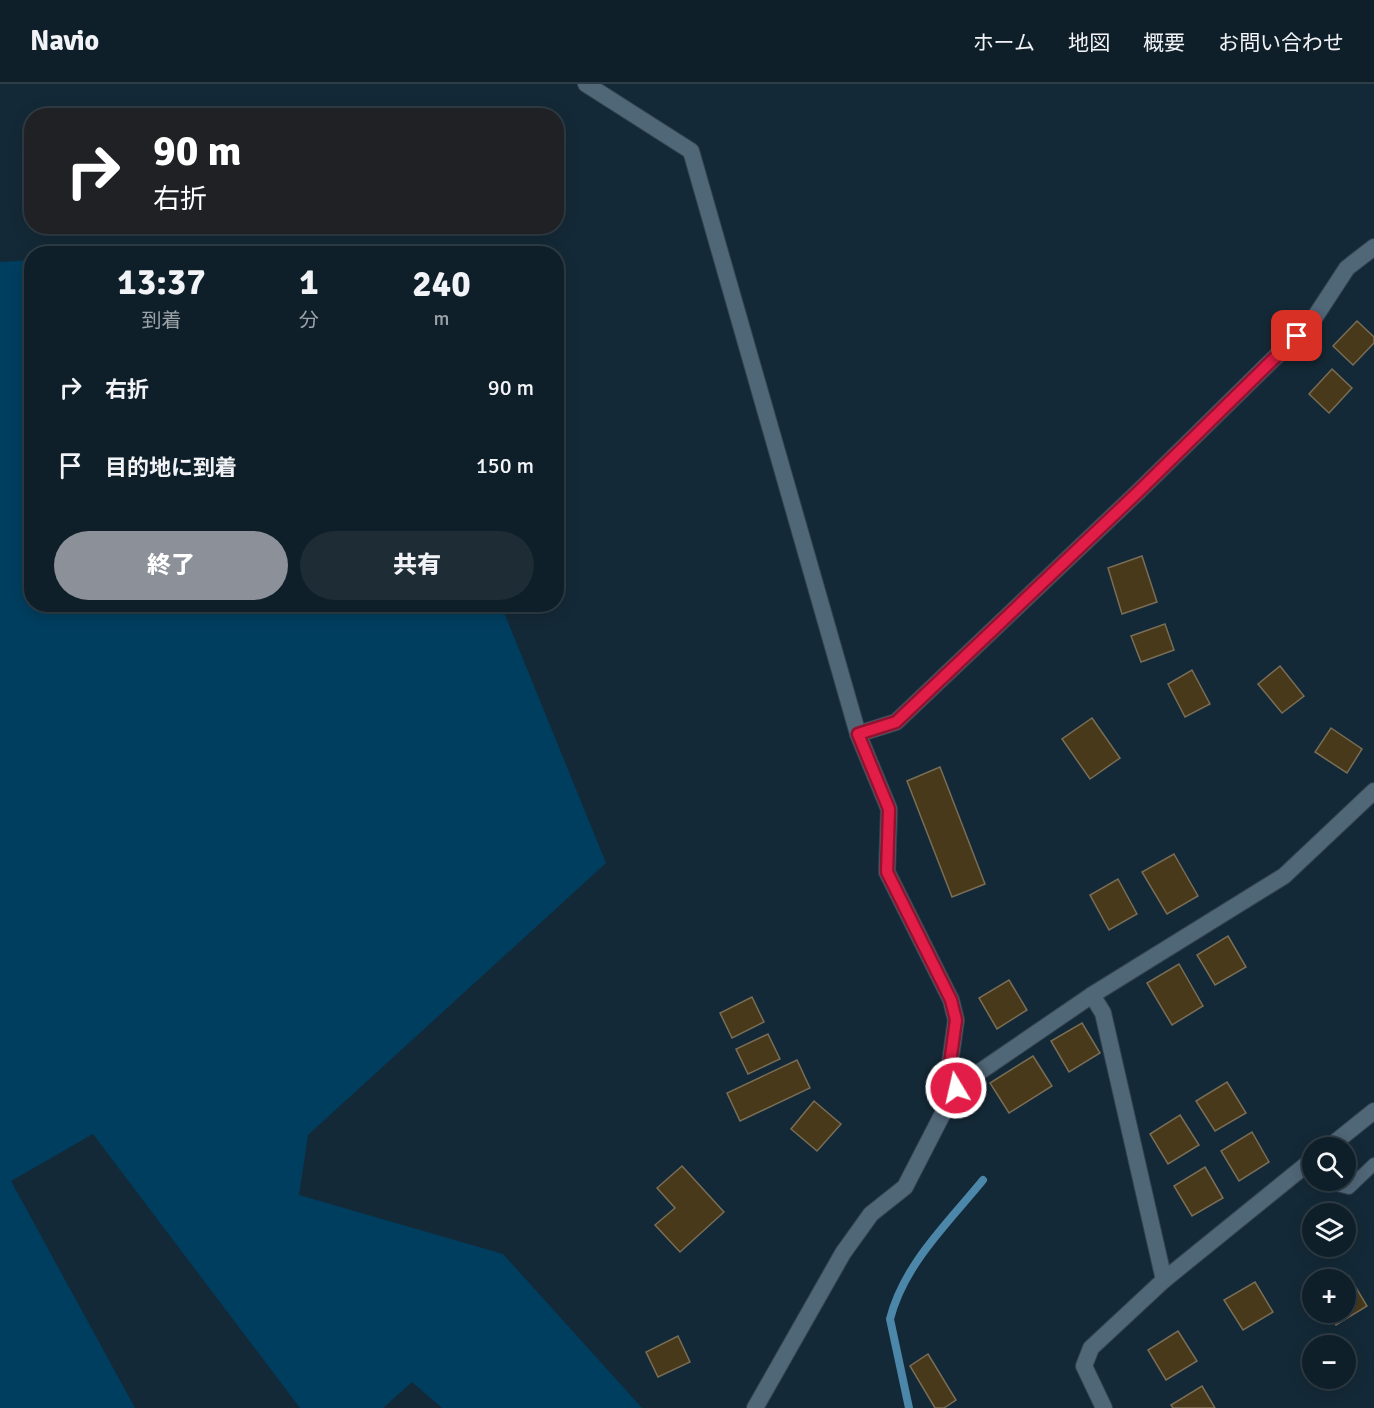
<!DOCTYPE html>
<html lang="ja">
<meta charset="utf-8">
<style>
:root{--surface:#0f1f29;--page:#1d2c35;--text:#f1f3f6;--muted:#9ba2a8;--line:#2f3d46;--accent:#8c9099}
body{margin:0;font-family:Signika,"Noto Sans JP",sans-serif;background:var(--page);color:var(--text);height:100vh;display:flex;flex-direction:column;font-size:22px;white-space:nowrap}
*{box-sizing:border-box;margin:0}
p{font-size:20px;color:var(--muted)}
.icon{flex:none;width:33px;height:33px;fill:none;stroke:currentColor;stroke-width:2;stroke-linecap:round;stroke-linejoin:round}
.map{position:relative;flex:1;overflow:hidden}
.drawer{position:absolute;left:24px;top:162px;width:540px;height:366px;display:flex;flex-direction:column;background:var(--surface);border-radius:24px;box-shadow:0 3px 15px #0003,0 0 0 2px var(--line)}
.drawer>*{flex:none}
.guide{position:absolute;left:24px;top:24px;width:540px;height:126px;border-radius:24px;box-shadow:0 3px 15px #0003,0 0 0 2px var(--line);background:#202124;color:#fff;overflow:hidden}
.fabs{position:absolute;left:1302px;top:1053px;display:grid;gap:12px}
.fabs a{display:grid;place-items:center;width:54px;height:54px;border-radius:50%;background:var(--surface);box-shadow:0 3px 15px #0003,0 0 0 2px var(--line);font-size:30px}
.pin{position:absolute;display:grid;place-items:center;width:51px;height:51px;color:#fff;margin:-26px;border-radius:12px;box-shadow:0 3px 9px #0006}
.me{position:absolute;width:66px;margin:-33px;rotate:351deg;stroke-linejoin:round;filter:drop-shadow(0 0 4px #0008)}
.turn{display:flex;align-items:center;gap:21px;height:126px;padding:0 30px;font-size:27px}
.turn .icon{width:78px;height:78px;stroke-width:2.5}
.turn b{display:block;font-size:42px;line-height:51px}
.eta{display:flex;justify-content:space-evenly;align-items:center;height:102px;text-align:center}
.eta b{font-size:36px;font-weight:800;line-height:42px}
.action{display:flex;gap:12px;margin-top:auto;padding:12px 30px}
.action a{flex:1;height:69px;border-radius:36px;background:var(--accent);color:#fff;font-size:24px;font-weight:800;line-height:69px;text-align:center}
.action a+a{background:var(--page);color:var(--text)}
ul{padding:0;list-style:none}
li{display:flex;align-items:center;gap:18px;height:78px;padding:0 30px}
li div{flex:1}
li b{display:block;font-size:22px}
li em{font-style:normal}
header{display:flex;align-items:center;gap:36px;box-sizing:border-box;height:84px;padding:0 30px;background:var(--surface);border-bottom:2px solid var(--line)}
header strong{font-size:28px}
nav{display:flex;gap:33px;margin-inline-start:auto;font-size:21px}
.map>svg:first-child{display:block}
</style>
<header>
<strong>Navio</strong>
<nav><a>ホーム</a><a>地図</a><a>概要</a><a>お問い合わせ</a></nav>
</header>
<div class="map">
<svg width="1374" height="1324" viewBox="0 0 1374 1324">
<rect width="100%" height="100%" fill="#142937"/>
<path fill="#003e5f" d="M31,176L32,520L501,521L606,779L308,1051L299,1111L503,1170L642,1324H442L412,1298L383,1324H300L93,1050L11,1097L135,1324H0V178Z"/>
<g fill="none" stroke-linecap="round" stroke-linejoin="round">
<path stroke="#4c87a9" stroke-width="8" d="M909,1324L890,1235C904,1180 948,1139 983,1096"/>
</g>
<g fill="#47391a" stroke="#796d56" stroke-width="1.5">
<path d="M1357,237L1374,253V259L1353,281L1333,262Z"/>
<path d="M1332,285L1352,304L1329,329L1309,310Z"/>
<path d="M1142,472L1157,518L1122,530L1108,484Z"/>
<path d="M1165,540L1174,566L1141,578L1131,552Z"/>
<path d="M1280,582L1304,612L1282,629L1258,600Z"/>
<path d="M1192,586L1210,620L1185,633L1168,600Z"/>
<path d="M1092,634L1120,674L1090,695L1062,655Z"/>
<path d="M1331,644L1362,665L1347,689L1315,668Z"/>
<path d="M940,683L985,800L952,813L907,697Z"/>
<path d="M1174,770L1198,812L1167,830L1142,788Z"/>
<path d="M1118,795L1137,830L1109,846L1090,811Z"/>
<path d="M1228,852L1246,883L1215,901L1197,871Z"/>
<path d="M1179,880L1203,922L1172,941L1147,899Z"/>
<path d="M1009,896L1027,926L997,945L979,914Z"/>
<path d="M752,913L764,938L732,954L720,929Z"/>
<path d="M1082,939L1100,969L1069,988L1051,957Z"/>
<path d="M768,950L780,975L748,990L736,965Z"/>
<path d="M1033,972L1052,1002L1009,1029L990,999Z"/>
<path d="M797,976L810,1004L740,1037L727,1009Z"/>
<path d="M1227,998L1246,1029L1215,1047L1196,1017Z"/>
<path d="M814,1017L841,1040L817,1067L791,1045Z"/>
<path d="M1180,1031L1199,1061L1168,1080L1150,1050Z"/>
<path d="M1252,1048L1269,1078L1239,1097L1221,1067Z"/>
<path d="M682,1082L724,1128L680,1168L655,1141L675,1124L657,1104Z"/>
<path d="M1205,1083L1223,1114L1192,1132L1174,1102Z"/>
<path d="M1349,1192L1367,1222L1336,1241L1329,1228H1346V1196H1343Z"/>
<path d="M1255,1198L1273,1228L1243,1246L1224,1216Z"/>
<path d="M1178,1247L1197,1277L1166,1296L1148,1266Z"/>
<path d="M678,1252L690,1278L658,1293L646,1268Z"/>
<path d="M928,1270L956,1316L944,1324H935L910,1282Z"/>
<path d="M1202,1302L1215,1324H1173L1171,1321Z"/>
</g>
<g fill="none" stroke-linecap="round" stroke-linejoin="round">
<g stroke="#344350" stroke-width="14">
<path id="service" d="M1317,1096L1349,1104L1374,1080"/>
</g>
<g stroke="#344350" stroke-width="18">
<g id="minor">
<path d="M586,0L691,67L858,650L889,725L887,788L951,916L956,936L950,979L956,1004"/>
<path d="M858,650L896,638L1138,408L1313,236L1347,184L1374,163"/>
<path d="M1092,911L1103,929L1164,1196L1312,1076"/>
<path d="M1328,1064L1374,1027"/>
<path d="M755,1324L843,1169L871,1130L905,1103L956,1004L1092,911L1284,792L1374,707"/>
<path d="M1104,1324L1084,1282L1091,1264L1164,1196"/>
</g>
</g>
<use href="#service" stroke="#506778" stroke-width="12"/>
<use href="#minor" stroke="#506778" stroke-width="16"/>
</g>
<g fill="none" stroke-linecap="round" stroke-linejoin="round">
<g stroke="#92132f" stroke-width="15">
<path id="route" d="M956,1004L950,979L956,936L951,916L887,788L889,725L858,650L896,638L1138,408L1297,252"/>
</g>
<use href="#route" stroke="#e11d48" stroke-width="10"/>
</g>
</svg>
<div class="fabs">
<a><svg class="icon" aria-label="search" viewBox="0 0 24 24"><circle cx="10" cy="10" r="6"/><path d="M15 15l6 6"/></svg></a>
<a><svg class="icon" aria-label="layers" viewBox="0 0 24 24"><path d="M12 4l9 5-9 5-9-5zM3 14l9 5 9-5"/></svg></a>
<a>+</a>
<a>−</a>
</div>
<div class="pin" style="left:1297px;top:252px;background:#d93025"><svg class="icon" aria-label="arrive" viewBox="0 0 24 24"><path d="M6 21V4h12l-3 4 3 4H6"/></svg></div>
<svg class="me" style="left:956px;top:1004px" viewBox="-20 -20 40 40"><circle r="17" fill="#e11d48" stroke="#fff" stroke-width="3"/><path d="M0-11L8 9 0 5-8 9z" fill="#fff"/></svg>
<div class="guide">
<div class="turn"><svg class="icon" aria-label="right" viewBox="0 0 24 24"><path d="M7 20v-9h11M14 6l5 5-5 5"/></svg><div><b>90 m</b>右折</div></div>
</div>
<section class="drawer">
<div class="eta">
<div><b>13:37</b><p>到着</p></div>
<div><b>1</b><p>分</p></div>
<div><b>240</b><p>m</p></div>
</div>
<ul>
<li><svg class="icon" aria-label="right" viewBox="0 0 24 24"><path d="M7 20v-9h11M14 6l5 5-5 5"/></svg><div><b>右折</b></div><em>90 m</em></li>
<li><svg class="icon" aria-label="arrive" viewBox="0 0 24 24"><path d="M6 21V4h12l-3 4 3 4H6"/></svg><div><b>目的地に到着</b></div><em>150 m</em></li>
</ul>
<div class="action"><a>終了</a><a>共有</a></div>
</section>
</div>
